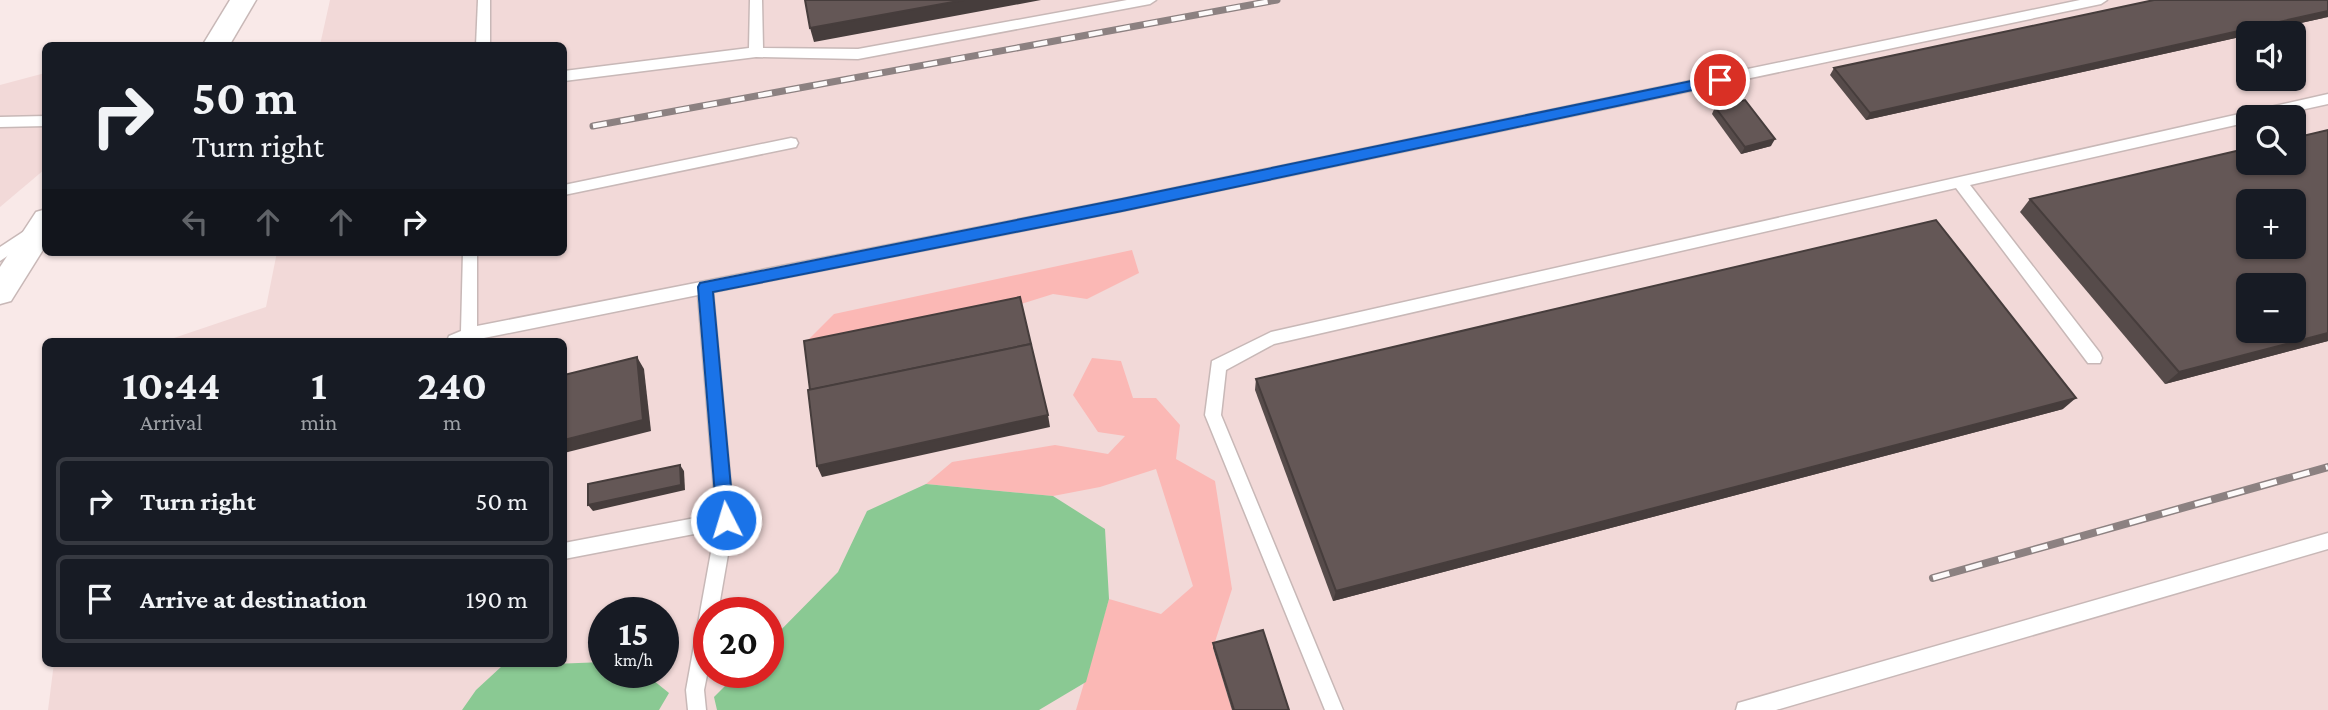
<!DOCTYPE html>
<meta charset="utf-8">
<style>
:root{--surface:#171b24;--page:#242831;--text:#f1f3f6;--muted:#9ea1a6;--line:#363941}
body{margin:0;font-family:"Crimson Pro",serif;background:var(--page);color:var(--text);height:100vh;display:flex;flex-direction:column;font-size:26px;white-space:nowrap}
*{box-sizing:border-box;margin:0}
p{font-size:23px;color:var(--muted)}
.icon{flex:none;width:38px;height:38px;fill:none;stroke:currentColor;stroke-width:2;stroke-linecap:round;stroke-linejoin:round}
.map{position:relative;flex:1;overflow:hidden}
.details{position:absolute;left:42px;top:338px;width:525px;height:329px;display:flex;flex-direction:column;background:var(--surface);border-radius:10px;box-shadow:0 2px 5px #0004}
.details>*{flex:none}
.banner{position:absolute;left:42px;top:42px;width:525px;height:214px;border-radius:10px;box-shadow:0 2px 5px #0004;background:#171b24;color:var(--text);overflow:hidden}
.buttons{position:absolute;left:2236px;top:21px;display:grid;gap:14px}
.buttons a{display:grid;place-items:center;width:70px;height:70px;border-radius:10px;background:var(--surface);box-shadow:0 2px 5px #0004;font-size:35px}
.speed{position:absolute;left:588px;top:597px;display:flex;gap:14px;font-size:35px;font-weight:700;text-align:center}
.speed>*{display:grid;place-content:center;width:91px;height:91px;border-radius:50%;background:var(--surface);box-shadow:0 2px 5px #0004;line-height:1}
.speed small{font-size:18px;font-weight:400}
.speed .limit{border:10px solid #d22;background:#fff;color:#111}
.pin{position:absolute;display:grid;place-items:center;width:60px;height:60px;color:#fff;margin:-30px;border:4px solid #fff;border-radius:50%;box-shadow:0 2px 7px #0007}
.me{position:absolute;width:77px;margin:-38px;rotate:355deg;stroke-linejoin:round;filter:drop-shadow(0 0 5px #0008)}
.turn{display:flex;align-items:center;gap:24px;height:147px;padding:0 35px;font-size:32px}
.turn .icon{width:91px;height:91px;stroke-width:2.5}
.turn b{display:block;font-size:49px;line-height:60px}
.lanes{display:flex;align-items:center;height:66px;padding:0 35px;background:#0003;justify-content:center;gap:35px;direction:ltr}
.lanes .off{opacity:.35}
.eta{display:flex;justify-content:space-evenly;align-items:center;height:119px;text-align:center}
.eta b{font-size:42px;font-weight:700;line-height:49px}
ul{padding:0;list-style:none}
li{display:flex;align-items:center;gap:21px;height:88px;margin:0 14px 10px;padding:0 21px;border:4px solid var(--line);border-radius:10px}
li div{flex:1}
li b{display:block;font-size:26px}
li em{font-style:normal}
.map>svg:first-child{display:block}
</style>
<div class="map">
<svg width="2328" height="710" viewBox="0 0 2328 710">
<rect width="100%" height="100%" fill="#f9e9e8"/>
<g fill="#f2d9d8" fill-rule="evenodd">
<path d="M330,0H2328V710H48L54,663H564V341H165L266,307L277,252H564V46L320,45ZM2249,33H2294V79H2249ZM2249,117H2294V163H2249ZM2249,201H2294V247H2249ZM2249,285H2294V331H2249ZM604,612H663V672H604ZM709,612H768V672H709Z"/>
<path d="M45,73V169L0,207V85Z"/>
</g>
<g fill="#fbb8b5">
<path d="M1132,250L1139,273L1087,299L1053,294L1021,304L806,342L834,314Z"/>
<path d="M1092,358L1121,361L1133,398H1156L1180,425L1176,459L1215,481L1232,589L1213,648L1232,710H1076L1109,599L1161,614L1193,586L1156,469L1100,487L1053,496L926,484L952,462L1055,445L1108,454L1125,436L1098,432L1073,395Z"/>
</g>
<g fill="#8ac993">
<path d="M926,484L1053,496L1105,529L1109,599L1086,682L1039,710H717L714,697L739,672H768V643L838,572L867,511Z"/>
<path d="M604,662V672H643L669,693L659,710H462L476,690L502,666Z"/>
</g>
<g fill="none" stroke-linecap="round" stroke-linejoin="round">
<g stroke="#c8b8b7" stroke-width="3">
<g id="service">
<path d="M478,0H490V46H476Z"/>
<path d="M750,0H762L763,48L858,49L1127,0H1156L1150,4L858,59L756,57L564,81V71L749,48Z"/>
<path d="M2080,0H2107L2101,4L1122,211L713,292L734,520L718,612H709V665L704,690L706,710H688L686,690L715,530L564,559V543L716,514L698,295L469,341H447L449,336L461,331L463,252H477V326L1122,199Z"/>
<path d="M2328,94V104L2269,117H2249V122L1970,185L2100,353L2102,358L2100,363H2088L1956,188L1274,344L1226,370L1221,415L1343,710H1325L1205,415L1212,361L1271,332Z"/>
<path d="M46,116V126L0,127V117Z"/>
<path d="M791,138L796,139L798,143L796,147L564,195V185Z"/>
<path d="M32,226L37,228L39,232L37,236L0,261V247Z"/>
<path d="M2328,533V549L1776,710H1736L1738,703L1745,701Z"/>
</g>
</g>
<g stroke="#c8b8b7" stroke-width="3">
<g id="minor">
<path d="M230,0H256L229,46H202Z"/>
<path d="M46,209V245L11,301L0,304V267L36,212Z"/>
</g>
</g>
<use href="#service" fill="#fff" fill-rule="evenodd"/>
<use href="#minor" fill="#fff" fill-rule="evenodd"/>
<g stroke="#8c8181" stroke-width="7">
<path id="rail-far1" d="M593,126L1277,0"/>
</g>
<g stroke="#8c8181" stroke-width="8">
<path id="rail" d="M1933,578L2328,467"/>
</g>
<use href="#rail-far1" stroke="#fdfafa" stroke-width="4.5" stroke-dasharray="14" stroke-linecap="butt"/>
<use href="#rail" stroke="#fdfafa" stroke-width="5" stroke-dasharray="17" stroke-linecap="butt"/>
</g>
<g fill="#564b4a">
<path d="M2328,17L2255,33H2249V35L1866,120L1830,75L1834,68Z"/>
<path d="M1715,107L1771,146L1741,154L1712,114Z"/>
<path d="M2030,199L2328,341L2165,384L2020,212Z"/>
<path d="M1256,379L2063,409L1333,601L1255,390Z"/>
<path d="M1213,643L1289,710H1232L1213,648Z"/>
</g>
<g fill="#463d3c">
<path d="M964,0H1041L814,42L810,28Z"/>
<path d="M2328,11V17L2255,33H2249V35L1866,120L1870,113Z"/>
<path d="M1775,139L1771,146L1741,154L1745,147Z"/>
<path d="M2328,333V341L2165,384L2179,372Z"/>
<path d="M637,357L644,369L651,431L564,453V440Z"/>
<path d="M2076,398L2063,409L1333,601L1336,591Z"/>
<path d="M1048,415L1050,427L822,477L817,466Z"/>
<path d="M680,465L684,471L685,490L593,511L588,505Z"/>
</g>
<g fill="#645756" stroke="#463d3c" stroke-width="2" fill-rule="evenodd">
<path d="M805,0H964L810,28Z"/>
<path d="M2154,0H2328V11L1870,113L1834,68Z"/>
<path d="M1745,100L1775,139L1745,147L1715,107Z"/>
<path d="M2328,130V333L2179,372L2030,199L2249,148V163H2294V138ZM2249,201H2294V247H2249ZM2249,285H2294V331H2249Z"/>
<path d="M1936,220L2076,398L1336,591L1256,379Z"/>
<path d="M1020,297L1031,344L810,390L804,341Z"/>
<path d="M1031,344L1048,415L817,466L808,390Z"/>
<path d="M637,357L643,420L564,440V375Z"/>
<path d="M680,465L681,485L588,505V484Z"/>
<path d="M1263,630L1289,710H1234L1213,643Z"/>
</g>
<path fill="#1a73e8" stroke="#114b97" stroke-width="2" d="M1720,75L1727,80L1725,83L1122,211L713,292L734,520L732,526L726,528L719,526L717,520L698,287L700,283L1122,199Z"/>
</svg>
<div class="buttons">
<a><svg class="icon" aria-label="sound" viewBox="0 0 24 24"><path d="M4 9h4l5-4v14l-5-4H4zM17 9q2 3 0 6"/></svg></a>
<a><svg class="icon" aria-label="search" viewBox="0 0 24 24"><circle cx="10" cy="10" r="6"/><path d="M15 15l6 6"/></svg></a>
<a>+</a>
<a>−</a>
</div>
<div class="speed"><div>15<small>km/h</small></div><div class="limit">20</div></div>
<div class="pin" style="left:1720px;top:80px;background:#d93025"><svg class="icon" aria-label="arrive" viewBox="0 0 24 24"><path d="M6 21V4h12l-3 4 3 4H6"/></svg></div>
<svg class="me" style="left:726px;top:520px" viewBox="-20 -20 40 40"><circle r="17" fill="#1a73e8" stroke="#fff" stroke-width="3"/><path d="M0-11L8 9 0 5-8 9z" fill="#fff"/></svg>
<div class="banner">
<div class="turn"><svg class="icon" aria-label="right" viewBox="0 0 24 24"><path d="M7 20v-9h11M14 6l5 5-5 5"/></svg><div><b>50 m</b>Turn right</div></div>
<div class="lanes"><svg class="icon off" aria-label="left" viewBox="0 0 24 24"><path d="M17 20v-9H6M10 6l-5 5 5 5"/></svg><svg class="icon off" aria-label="ahead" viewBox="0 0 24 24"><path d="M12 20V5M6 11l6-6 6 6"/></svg><svg class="icon off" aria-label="ahead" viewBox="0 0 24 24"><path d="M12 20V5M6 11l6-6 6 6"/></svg><svg class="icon" aria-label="right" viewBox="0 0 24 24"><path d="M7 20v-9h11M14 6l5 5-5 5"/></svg></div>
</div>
<section class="details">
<div class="eta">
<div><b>10:44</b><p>Arrival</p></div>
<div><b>1</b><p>min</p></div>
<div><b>240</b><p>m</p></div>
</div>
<ul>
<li><svg class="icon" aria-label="right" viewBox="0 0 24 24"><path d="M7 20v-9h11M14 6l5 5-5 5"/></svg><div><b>Turn right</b></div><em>50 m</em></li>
<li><svg class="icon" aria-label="arrive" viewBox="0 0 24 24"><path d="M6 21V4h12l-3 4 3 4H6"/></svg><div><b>Arrive at destination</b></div><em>190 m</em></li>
</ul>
</section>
</div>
